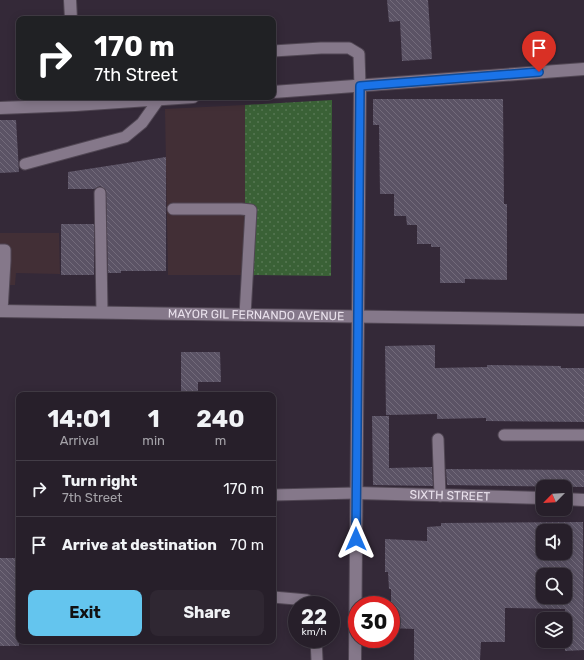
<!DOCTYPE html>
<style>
:root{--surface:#271f2a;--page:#2f2732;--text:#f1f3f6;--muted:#a4a2a8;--line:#433d47;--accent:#64c5ee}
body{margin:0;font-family:Rubik,sans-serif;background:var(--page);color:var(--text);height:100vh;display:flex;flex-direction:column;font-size:15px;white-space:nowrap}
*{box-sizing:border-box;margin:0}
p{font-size:13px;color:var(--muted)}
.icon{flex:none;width:22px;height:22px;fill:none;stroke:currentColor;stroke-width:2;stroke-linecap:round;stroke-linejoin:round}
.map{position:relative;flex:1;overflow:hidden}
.details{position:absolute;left:16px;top:392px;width:260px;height:252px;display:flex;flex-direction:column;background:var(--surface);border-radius:8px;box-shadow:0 2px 10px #0003,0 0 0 1px var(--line)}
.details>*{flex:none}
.guide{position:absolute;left:16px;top:16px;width:260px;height:84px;border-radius:8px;box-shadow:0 2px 10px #0003,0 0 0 1px var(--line);background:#202124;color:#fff;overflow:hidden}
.needle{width:26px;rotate:246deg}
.buttons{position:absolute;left:536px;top:480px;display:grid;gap:8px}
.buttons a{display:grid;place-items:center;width:36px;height:36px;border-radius:8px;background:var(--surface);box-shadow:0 2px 10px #0003,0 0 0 1px var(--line);font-size:20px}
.speed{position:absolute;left:288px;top:596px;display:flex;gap:8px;font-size:20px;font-weight:700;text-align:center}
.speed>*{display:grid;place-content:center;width:52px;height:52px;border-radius:50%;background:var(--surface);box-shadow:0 2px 10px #0003,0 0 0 1px var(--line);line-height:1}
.speed small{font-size:10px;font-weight:400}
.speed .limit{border:6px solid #d22;background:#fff;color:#111}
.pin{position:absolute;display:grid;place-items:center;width:34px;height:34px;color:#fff;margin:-41px -17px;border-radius:50% 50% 50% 0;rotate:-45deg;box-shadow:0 0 4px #0007}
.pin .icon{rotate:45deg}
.me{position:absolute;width:44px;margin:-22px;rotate:0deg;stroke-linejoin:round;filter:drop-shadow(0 0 3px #0008)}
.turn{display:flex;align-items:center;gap:14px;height:84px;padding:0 12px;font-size:18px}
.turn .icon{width:52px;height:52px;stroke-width:2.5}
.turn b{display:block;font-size:28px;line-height:34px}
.eta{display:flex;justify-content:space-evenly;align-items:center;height:68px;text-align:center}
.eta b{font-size:24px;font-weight:700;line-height:28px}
.primary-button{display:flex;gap:8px;margin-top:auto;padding:8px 12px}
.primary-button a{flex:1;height:46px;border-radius:8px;background:var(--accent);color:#111;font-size:16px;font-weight:700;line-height:46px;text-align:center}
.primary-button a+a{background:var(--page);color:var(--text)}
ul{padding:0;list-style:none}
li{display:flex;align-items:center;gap:12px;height:56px;padding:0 12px;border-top:1px solid var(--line)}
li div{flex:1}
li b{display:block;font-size:15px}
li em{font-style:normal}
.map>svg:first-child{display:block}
</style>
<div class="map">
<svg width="584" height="660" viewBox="0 0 584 660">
<defs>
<pattern id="grass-dots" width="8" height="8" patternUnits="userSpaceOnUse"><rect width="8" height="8" fill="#3a6136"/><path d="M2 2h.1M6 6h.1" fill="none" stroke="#567753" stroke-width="1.8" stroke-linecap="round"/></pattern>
<pattern id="building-back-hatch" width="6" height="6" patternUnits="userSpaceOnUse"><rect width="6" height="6" fill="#5b5365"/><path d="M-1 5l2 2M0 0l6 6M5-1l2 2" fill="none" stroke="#736b7b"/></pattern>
</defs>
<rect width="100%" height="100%" fill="#342938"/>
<g fill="#422f36">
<path d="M245,105V275H168L165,109Z"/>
<path d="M0,233H59L60,274L16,273L15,285H0Z"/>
</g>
<path fill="url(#grass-dots)" d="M332,100L331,276L245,275V105Z"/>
<g fill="url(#building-back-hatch)" fill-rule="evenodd">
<path d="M387,0H428L432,59L402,61L400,21L389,22Z"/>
<path d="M373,99H503L504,204H507V280L465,279V283H440V247H431V244H417V225H407L406,216H394V194H380L379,125H373Z"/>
<path d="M0,120H16L19,172L0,173Z"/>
<path d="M166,157V271H121V273H108L106,190L100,186L94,189H68V172Z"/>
<rect x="61" y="224" width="33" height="51"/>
<path d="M435,345V368L487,367V365L561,366V368H584V422L486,421V418L437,419V414L386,415L385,346Z"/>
<path d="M181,352H220L221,382H198V395H181Z"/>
<path d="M372,416H389V468L432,467L433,486L373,485Z"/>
<path d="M446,469L584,470V487L447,485Z"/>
<path d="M583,522L584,650L565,651V609L505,608V642H481L480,660H414V629L391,628V589H389L388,572H385V539L427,541V527L441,526V523ZM543,531H565V553H543ZM543,575H565V597H543Z"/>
<rect x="0" y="558" width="19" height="88"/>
</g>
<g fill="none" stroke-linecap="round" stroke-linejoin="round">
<g stroke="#514754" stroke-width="13">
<g id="lane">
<path d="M273,51L321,48H349L359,54L360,86"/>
<path d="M25,164L125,137L142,123L159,99"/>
<path d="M100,193L102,312"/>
<path d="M173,209H241L251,210L245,315"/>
<path d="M0,250H5V261L2,311"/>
<path d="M504,435H584"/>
<path d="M438,439L440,496"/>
<path d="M273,495L356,493"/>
<path d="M273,597L307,600L310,605"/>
<path d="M316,639L317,660"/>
</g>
</g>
<g stroke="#514754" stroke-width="14">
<g id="street">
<path d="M70,0L71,19"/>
<path d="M273,92L584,69"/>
<path d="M0,108L75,105L193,97"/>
<path id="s1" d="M356,493L543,498"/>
<path d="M565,499L584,500"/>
<path d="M355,660L360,86"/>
</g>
</g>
<g stroke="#514754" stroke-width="14">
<g id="secondary">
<path id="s2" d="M0,311L584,320"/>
</g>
</g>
<use href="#lane" stroke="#85788a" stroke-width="11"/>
<use href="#street" stroke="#85788a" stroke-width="12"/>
<use href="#secondary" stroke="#85788a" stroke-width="12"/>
</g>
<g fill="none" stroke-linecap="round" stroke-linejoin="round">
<g stroke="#114b97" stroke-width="10">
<path id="route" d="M356,539L360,86L539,72"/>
</g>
<use href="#route" stroke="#1a73e8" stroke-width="7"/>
</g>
<g text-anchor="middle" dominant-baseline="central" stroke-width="3" stroke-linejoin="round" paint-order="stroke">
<g font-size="12" fill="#e9e1ec" stroke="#342938">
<text stroke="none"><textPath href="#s2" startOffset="256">MAYOR GIL FERNANDO AVENUE</textPath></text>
<text stroke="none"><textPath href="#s1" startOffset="94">SIXTH STREET</textPath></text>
</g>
</g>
</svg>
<div class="buttons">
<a><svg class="needle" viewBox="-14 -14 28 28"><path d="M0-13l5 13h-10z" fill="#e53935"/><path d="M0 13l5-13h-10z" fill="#a4a2a8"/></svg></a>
<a><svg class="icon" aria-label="sound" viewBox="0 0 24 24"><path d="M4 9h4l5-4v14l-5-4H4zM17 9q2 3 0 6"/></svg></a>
<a><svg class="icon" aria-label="search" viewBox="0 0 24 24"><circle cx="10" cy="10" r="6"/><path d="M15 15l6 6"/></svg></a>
<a><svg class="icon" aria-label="layers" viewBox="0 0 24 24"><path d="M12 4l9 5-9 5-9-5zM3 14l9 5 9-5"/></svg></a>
</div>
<div class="speed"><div>22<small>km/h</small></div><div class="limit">30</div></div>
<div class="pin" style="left:539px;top:72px;background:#d93025"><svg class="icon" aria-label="arrive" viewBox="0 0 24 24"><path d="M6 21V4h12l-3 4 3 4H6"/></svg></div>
<svg class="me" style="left:356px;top:539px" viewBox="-20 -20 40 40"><path d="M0-17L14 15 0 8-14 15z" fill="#1a73e8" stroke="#fff" stroke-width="4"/></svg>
<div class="guide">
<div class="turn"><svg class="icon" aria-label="right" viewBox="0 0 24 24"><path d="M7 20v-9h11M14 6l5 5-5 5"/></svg><div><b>170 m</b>7th Street</div></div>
</div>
<section class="details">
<div class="eta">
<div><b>14:01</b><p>Arrival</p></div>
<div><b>1</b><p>min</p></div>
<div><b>240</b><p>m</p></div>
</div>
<ul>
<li><svg class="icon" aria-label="right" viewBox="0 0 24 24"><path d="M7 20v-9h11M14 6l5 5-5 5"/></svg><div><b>Turn right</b><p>7th Street</p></div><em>170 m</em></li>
<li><svg class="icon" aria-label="arrive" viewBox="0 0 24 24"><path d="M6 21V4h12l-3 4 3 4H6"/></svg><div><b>Arrive at destination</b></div><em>70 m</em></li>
</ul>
<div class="primary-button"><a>Exit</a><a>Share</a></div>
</section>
</div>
